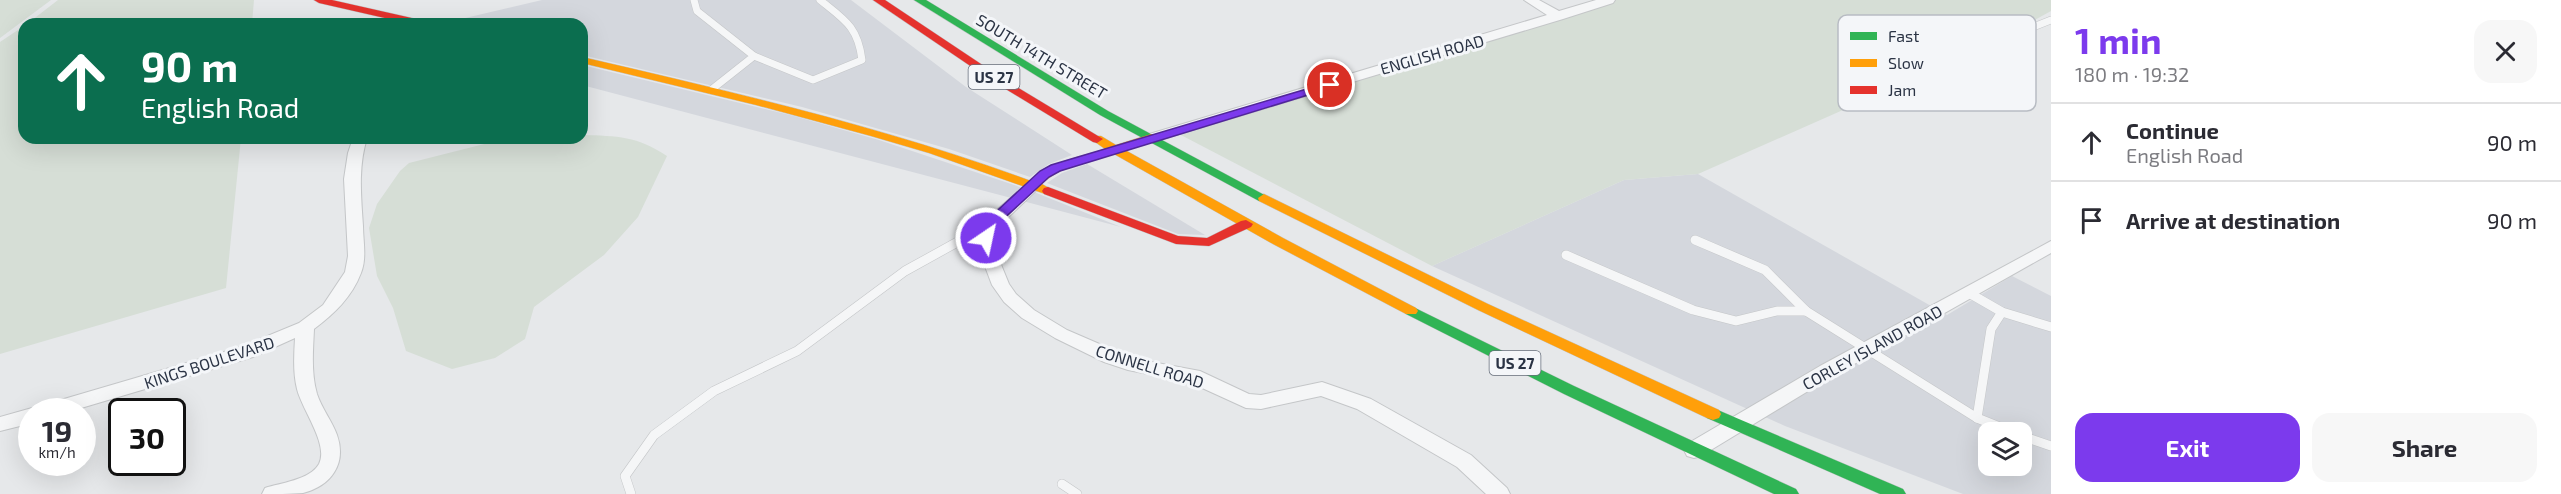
<!DOCTYPE html>
<meta charset="utf-8">
<style>
:root{--surface:#fff;--page:#f7f7f7;--text:#2b2b33;--muted:#7c7c81;--line:#e1e1e2;--accent:#7c3aed}
body{margin:0;font-family:"Exo 2",sans-serif;background:var(--page);color:var(--text);height:100vh;display:flex;flex-direction:column;font-size:22px;white-space:nowrap}
*{box-sizing:border-box;margin:0}
p{font-size:20px;color:var(--muted)}
.icon{flex:none;width:33px;height:33px;fill:none;stroke:currentColor;stroke-width:2;stroke-linecap:round;stroke-linejoin:round}
.map{position:relative;flex:1;overflow:hidden}
.details{display:flex;flex-direction:column;background:var(--surface);width:510px}
.details>*{flex:none}
.banner{position:absolute;left:18px;top:18px;width:570px;height:126px;border-radius:18px;box-shadow:0 6px 24px #0002;background:#0b6e4f;color:#fff;overflow:hidden}
.fabs{position:absolute;left:1978px;top:422px;display:grid;gap:12px}
.fabs a{display:grid;place-items:center;width:54px;height:54px;border-radius:12px;background:var(--surface);box-shadow:0 6px 24px #0002;font-size:30px}
.speed{position:absolute;left:18px;top:398px;display:flex;gap:12px;font-size:30px;font-weight:700;text-align:center}
.speed>*{display:grid;place-content:center;width:78px;height:78px;border-radius:50%;background:var(--surface);box-shadow:0 6px 24px #0002;line-height:1}
.speed small{font-size:15px;font-weight:400}
.speed .limit{border:3px solid #111;border-radius:9px;background:#fff;color:#111}
.pin{position:absolute;display:grid;place-items:center;width:51px;height:51px;color:#fff;margin:-26px;border:3px solid #fff;border-radius:50%;box-shadow:0 2px 6px #0007}
.me{position:absolute;width:66px;margin:-33px;rotate:34deg;stroke-linejoin:round;filter:drop-shadow(0 0 4px #0008)}
.turn{display:flex;align-items:center;gap:21px;height:126px;padding:0 24px;font-size:27px}
.turn .icon{width:78px;height:78px;stroke-width:2.5}
.turn b{display:block;font-size:42px;line-height:51px}
.round{display:grid;place-items:center;flex:none;width:63px;height:63px;border-radius:18px;background:var(--page)}
.head{display:flex;align-items:center;justify-content:space-between;height:102px;padding:0 24px}
h1{font-size:36px;font-weight:700;line-height:45px;color:var(--accent)}
.cta{display:flex;gap:12px;margin-top:auto;padding:12px 24px}
.cta a{flex:1;height:69px;border-radius:18px;background:var(--accent);color:#fff;font-size:24px;font-weight:700;line-height:69px;text-align:center}
.cta a+a{background:var(--page);color:var(--text)}
ul{padding:0;list-style:none}
li{display:flex;align-items:center;gap:18px;height:78px;padding:0 24px;border-top:2px solid var(--line)}
li div{flex:1}
li b{display:block;font-size:22px}
li em{font-style:normal}
main{display:flex;flex:1;min-height:0}
.map>svg:first-child{display:block}
</style>
<main>
<div class="map">
<svg width="2051" height="494" viewBox="0 0 2051 494">
<rect width="100%" height="100%" fill="#e6e8ea"/>
<g fill="#d4d7dd" fill-rule="evenodd">
<path d="M542,0H851L966,87L1072,155L1049,164L1030,177L949,149L802,107L582,55V24L444,23Z"/>
<path d="M582,65L794,116L879,140L1029,190L1121,227L582,85Z"/>
<path d="M1087,164L1205,235L1178,234L1047,183L1062,173Z"/>
<path d="M1698,174L1947,315L2012,276L2051,296V494H1963L1785,426L1432,266L1624,180ZM1989,432H2022V465H1989Z"/>
</g>
<g fill="#d6ded6">
<path d="M0,0H51L0,38Z"/>
<path d="M58,0H254L252,24H27Z"/>
<path d="M1609,0H2051V11L2024,26L1967,32L1913,42L1885,53L1881,67L1895,87L1698,174L1624,180L1432,266L1179,134Z"/>
<path d="M24,26V138H241L226,288L0,354V42Z"/>
<path d="M582,135C618,136 637,136 667,156L638,217L604,255L534,307L525,339L495,358L452,369L406,351L393,308L377,276L369,228L377,204L400,171L409,163L508,138H582Z"/>
</g>
<g fill="none" stroke-linecap="round" stroke-linejoin="round">
<g stroke="#c4c6c8" stroke-width="8">
<g id="lane-far1">
<path d="M694,0L697,11L754,56L711,90"/>
<path d="M754,56L813,80L862,60C858,27 845,20 820,0"/>
<path d="M1910,56H1960L2051,20"/>
</g>
</g>
<g stroke="#c4c6c8" stroke-width="10">
<g id="lane">
<path d="M1695,240L1765,270L1806,311L1977,418L2012,432"/>
<path d="M1566,255L1693,310L1736,321L1777,311H1806"/>
<path d="M1969,293L2002,312L2051,327"/>
<path d="M1977,418L1991,329L2002,312"/>
<path d="M2022,436L2051,446"/>
<path d="M1062,484L1077,494"/>
<path d="M631,494L625,476L654,435L714,391L797,351L905,271L990,224"/>
</g>
</g>
<g stroke="#c4c6c8" stroke-width="2">
<g id="street">
<path d="M1524,0H1539L1559,11L1596,0H1615L1613,3L1563,19L1156,141L1151,142L1144,138L1146,135L1547,15Z"/>
<path d="M353,138H367C358,167 361,196 363,226C363,241 367,258 361,273C352,297 334,314 314,329C313,351 311,373 317,394C322,409 332,421 337,435C347,464 331,486 303,493C290,494 275,494 262,494L265,488C280,483 310,480 319,464C329,444 302,410 297,389C293,373 294,355 295,338L253,357L71,411H32V423L0,431V417L32,408L38,410L40,406L47,404L241,347L299,323L323,305L345,272L348,256L344,179L348,153Z"/>
<path d="M1034,180L1042,185L999,226L993,245L1009,284L1016,294L1034,310L1067,330L1118,352L1136,359L1200,371L1249,394L1261,395L1322,382L1371,399L1471,455L1507,488L1510,494H1486L1457,467L1357,409L1321,396L1261,409L1246,408L1189,382L1128,370L1104,362L1055,338L1022,318L1004,302L992,285L977,245L985,220L1029,182Z"/>
<path d="M2051,241V253L1833,376L1701,456L1694,458L1687,456L1684,450L1687,444L1820,366Z"/>
</g>
</g>
<g stroke="#c4c6c8" stroke-width="1">
<g id="fast">
<path d="M914,0H926L1108,111L1270,198L1269,201H1259L1100,115Z"/>
<path d="M1411,306L1574,386L1796,489L1799,494H1774L1564,394L1406,314L1404,311L1406,308Z"/>
<path d="M1713,408L1903,489L1906,494H1880L1707,418L1705,414L1707,410Z"/>
</g>
</g>
<g stroke="#c4c6c8" stroke-width="1">
<g id="slow">
<path d="M582,57C733,92 885,127 1031,181C1051,161 1080,157 1105,149L1091,139L1093,136H1101L1116,145L1151,134L1155,135L1157,138L1155,141L1125,150L1283,238L1416,308L1418,311L1416,314H1406L1273,244L1114,154C1090,161 1060,166 1042,184L1054,191L1048,195L929,153L871,136L756,105L582,63Z"/>
<path d="M1264,194L1488,304L1719,410L1721,414L1719,418L1713,420L1707,418L1478,310L1259,201L1258,198Z"/>
</g>
</g>
<g stroke="#c4c6c8" stroke-width="1">
<g id="jam">
<path d="M314,0H332L425,21L430,24H411L319,3Z"/>
<path d="M873,0H885L1002,78L1103,139L1097,143L1093,142L994,82Z"/>
<path d="M1048,187L1178,236L1207,238L1241,221L1246,220L1253,224L1251,227L1209,246L1176,244L1044,194L1042,191L1044,188Z"/>
</g>
</g>
<use href="#lane-far1" stroke="#f5f6f7" stroke-width="7"/>
<use href="#lane" stroke="#f5f6f7" stroke-width="9"/>
<use href="#street" fill="#f5f6f7" fill-rule="evenodd"/>
<use href="#fast" fill="#30b455" fill-rule="evenodd"/>
<use href="#slow" fill="#ff9f0a" fill-rule="evenodd"/>
<use href="#jam" fill="#e5322d" fill-rule="evenodd"/>
</g>
<path fill="#7c3aed" stroke="#51269a" stroke-width="1.5" d="M1330,82L1336,85L1334,87L1060,171L1049,177L997,225L990,241L986,242L979,238L986,221L1040,171L1051,165Z"/>
<g text-anchor="middle" dominant-baseline="central" stroke-width="6" stroke-linejoin="round" paint-order="stroke">
<g fill="#f4f6f9" stroke="#676e7b" stroke-width="1.5">
<rect x="968.5" y="65" width="51" height="24" rx="4.5"/>
<rect x="1489.5" y="351" width="51" height="24" rx="4.5"/>
</g>
<g font-size="15" font-weight="bold" fill="#2b3445">
<text x="994" y="77">US 27</text>
<text x="1515" y="363">US 27</text>
</g>
<g font-size="16" fill="#2b3445" stroke="#f4f6f9">
<text transform="translate(1432 54) rotate(-16)">ENGLISH ROAD</text>
<text transform="translate(1042 56) rotate(31)">SOUTH 14TH STREET</text>
<text transform="translate(1872 347) rotate(-29)">CORLEY ISLAND ROAD</text>
<text transform="translate(209 362) rotate(-18)">KINGS BOULEVARD</text>
<text transform="translate(1150 366) rotate(17)">CONNELL ROAD</text>
</g>
</g>
<rect x="1838" y="15" width="198" height="96" rx="9" fill="#f4f6f9" stroke="#b8bcc3" stroke-width="1.5"/>
<rect x="1850" y="32" width="27" height="8" fill="#30b455"/>
<rect x="1850" y="59" width="27" height="8" fill="#ff9f0a"/>
<rect x="1850" y="86" width="27" height="8" fill="#e5322d"/>
<g font-size="16" fill="#2b3445">
<text x="1888" y="42">Fast</text>
<text x="1888" y="69">Slow</text>
<text x="1888" y="96">Jam</text>
</g>
</svg>
<div class="fabs">
<a><svg class="icon" aria-label="layers" viewBox="0 0 24 24"><path d="M12 4l9 5-9 5-9-5zM3 14l9 5 9-5"/></svg></a>
</div>
<div class="speed"><div>19<small>km/h</small></div><div class="limit">30</div></div>
<div class="pin" style="left:1330px;top:85px;background:#d93025"><svg class="icon" aria-label="arrive" viewBox="0 0 24 24"><path d="M6 21V4h12l-3 4 3 4H6"/></svg></div>
<svg class="me" style="left:986px;top:238px" viewBox="-20 -20 40 40"><circle r="17" fill="#7c3aed" stroke="#fff" stroke-width="3"/><path d="M0-11L8 9 0 5-8 9z" fill="#fff"/></svg>
<div class="banner">
<div class="turn"><svg class="icon" aria-label="ahead" viewBox="0 0 24 24"><path d="M12 20V5M6 11l6-6 6 6"/></svg><div><b>90 m</b>English Road</div></div>
</div>
</div>
<section class="details">
<div class="head"><div><h1>1 min</h1><p>180 m · 19:32</p></div><a class="round"><svg class="icon" aria-label="close" viewBox="0 0 24 24"><path d="M6 6l12 12M18 6L6 18"/></svg></a></div>
<ul>
<li><svg class="icon" aria-label="ahead" viewBox="0 0 24 24"><path d="M12 20V5M6 11l6-6 6 6"/></svg><div><b>Continue</b><p>English Road</p></div><em>90 m</em></li>
<li><svg class="icon" aria-label="arrive" viewBox="0 0 24 24"><path d="M6 21V4h12l-3 4 3 4H6"/></svg><div><b>Arrive at destination</b></div><em>90 m</em></li>
</ul>
<div class="cta"><a>Exit</a><a>Share</a></div>
</section>
</main>
